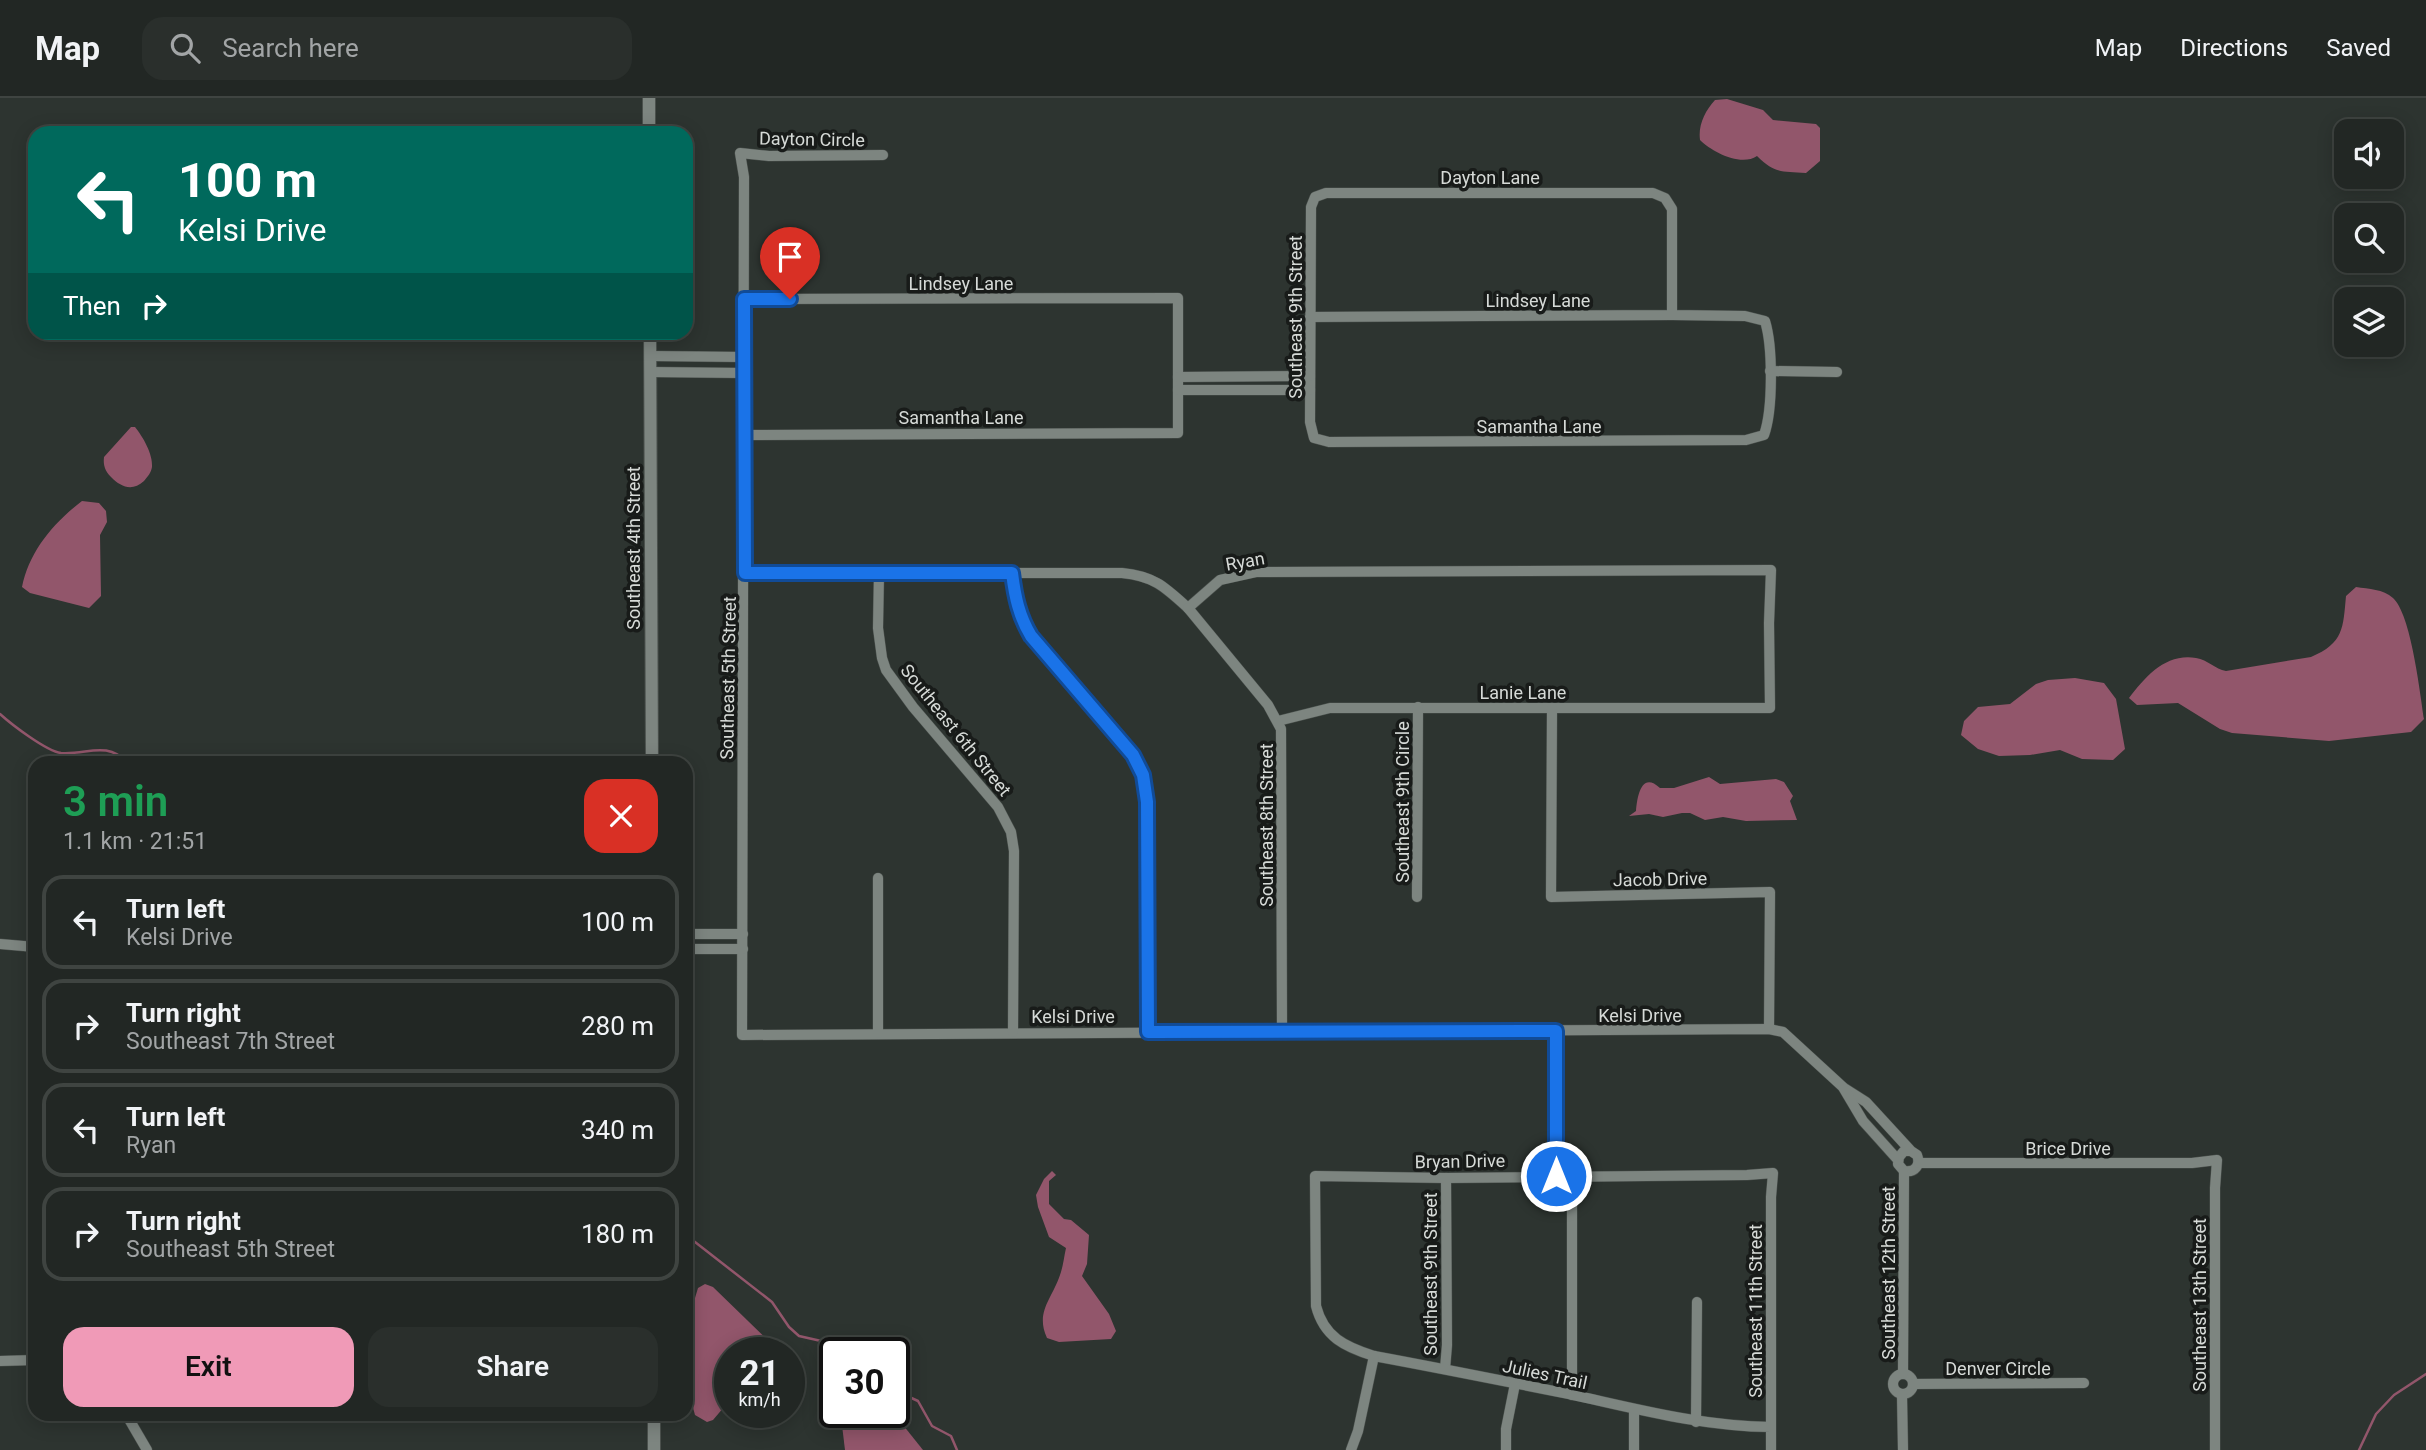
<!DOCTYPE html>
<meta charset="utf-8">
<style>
:root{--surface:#222724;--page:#2a2f2c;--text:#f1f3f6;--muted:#a2a5a6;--line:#3f4441;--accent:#f09ab7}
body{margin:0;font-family:Roboto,sans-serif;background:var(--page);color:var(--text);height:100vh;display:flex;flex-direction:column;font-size:26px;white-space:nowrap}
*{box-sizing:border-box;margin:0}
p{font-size:23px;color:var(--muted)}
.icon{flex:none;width:38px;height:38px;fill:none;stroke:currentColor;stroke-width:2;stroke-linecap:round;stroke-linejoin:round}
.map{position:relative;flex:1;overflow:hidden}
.drawer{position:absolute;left:28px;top:658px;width:665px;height:665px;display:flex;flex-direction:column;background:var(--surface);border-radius:21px;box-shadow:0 4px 18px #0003,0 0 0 2px var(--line)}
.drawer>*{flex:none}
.hud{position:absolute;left:28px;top:28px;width:665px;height:214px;border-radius:21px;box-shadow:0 4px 18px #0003,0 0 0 2px var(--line);background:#00695c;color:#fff;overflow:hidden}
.buttons{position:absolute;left:2334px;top:21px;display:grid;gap:14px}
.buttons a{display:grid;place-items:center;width:70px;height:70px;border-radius:14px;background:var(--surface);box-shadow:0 4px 18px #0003,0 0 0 2px var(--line);font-size:35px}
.speed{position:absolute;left:714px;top:1239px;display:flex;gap:14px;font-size:35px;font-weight:700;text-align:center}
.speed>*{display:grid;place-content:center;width:91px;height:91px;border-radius:50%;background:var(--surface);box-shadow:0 4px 18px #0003,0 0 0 2px var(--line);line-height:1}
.speed small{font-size:18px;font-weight:400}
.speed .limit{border:4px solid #111;border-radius:10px;background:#fff;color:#111}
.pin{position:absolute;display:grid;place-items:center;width:60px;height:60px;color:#fff;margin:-72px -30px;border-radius:50% 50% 50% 0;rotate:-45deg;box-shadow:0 0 7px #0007}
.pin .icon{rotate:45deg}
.me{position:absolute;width:77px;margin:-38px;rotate:0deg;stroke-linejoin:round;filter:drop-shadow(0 0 5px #0008)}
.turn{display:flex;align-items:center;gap:24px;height:147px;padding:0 35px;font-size:32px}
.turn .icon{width:91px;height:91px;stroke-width:2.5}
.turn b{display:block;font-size:49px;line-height:60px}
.then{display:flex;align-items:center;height:66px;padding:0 35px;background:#0003;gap:14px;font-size:26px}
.round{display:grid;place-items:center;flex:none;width:74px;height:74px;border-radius:21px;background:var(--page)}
.headline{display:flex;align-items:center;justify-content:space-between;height:119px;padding:0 35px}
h1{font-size:42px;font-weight:600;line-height:52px;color:#1e9e55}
.cta{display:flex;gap:14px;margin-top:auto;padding:14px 35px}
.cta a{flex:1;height:80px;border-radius:21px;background:var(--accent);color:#111;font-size:28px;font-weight:600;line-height:80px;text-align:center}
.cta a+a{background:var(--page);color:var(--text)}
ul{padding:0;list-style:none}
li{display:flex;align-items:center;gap:21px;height:94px;margin:0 14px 10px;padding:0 21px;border:4px solid var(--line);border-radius:21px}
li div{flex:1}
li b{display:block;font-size:26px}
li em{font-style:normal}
header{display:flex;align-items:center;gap:42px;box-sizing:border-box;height:98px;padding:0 35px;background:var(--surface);border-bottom:2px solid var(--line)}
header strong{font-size:33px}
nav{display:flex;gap:38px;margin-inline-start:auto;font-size:24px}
.search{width:490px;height:63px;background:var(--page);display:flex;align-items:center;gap:18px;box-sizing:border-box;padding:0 24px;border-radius:21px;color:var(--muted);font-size:26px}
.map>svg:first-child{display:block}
</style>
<header>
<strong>Map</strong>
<div class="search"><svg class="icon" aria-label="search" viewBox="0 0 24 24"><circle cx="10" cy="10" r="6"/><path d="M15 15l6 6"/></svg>Search here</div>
<nav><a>Map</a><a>Directions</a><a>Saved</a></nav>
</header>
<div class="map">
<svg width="2426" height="1352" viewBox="0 0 2426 1352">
<rect width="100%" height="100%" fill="#2d3430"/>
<g fill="#92566b">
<path d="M1727,1L1763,12L1773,22L1816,26L1820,30V63L1806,75C1782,73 1775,76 1757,58C1741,69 1712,54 1700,42C1698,27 1705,13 1715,2Z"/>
<path d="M131,329H135C143,339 153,356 152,369C151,375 148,378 144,383C132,394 121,389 111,379C105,373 103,367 104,359Z"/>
<path d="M82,403L99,405L106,413L107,424L100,437L101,498L89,510L30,495L22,489C29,454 53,425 82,403Z"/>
<path d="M2356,489C2369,491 2383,491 2393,500C2411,516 2420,595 2424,621L2411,634L2329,643L2232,635L2220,631L2178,605L2137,607L2129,600C2146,578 2166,555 2196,560C2208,562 2215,571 2226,573L2311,559C2344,545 2343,530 2346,498Z"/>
<path d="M2075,580L2104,585L2116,601L2125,651L2113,662L2082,661L2060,652L2030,657L1999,658L1978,651L1961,637L1964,623L1978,609L2010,606L2036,586L2048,582Z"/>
<path d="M1709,679L1720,686L1776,681L1784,684L1793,698L1790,703L1797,722L1746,723L1723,719L1705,722L1690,715H1682L1663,719L1649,716L1629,718L1636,713C1637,700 1641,672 1660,690H1674Z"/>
<path d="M1052,1073L1056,1077L1049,1083V1106L1064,1121L1071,1122L1089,1137L1087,1166L1082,1178L1109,1216L1116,1233L1111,1241L1059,1244L1047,1240C1035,1214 1052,1201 1060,1177C1063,1169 1064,1159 1066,1150L1049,1139L1038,1109L1036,1097L1044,1081Z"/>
<path d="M705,1186L713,1189L781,1255H730V1302L713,1322L707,1324L695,1317L692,1306L695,1200L698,1190Z"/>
<path d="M843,1314H888L899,1322L923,1352H845L841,1319Z"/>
</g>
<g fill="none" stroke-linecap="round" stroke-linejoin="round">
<g stroke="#92566b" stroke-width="2.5">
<path d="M0,616C11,626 46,653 61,655C89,657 104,642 129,665"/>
<path d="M686,1137L772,1204L789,1229L799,1238L830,1245H842L851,1241L872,1245L873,1255"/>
<path d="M894,1292L918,1303L932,1328L951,1338L957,1352"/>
<path d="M2359,1352L2376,1316L2394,1297L2426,1276"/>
</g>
<g stroke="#4b514d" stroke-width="11">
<g id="street">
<path d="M883,57L769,58L740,55L744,79L742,937L1769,931L1783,934L1844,990L1866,1004L1911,1053L1917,1057C1921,1067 1915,1075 1904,1073L1898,1066L1899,1059L1904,1053H1911"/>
<path d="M744,201L1178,200V335L745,337"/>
<path d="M1310,219L1672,217L1745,218L1765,223C1773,249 1773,312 1764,337L1746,342L1329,344L1314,340L1310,324L1311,109L1315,99L1326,95H1653L1665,100L1672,111V217"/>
<path d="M650,258L744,259"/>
<path d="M1770,273L1837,274"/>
<path d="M650,274L744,275"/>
<path d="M1178,279L1310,278"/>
<path d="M1178,292H1310"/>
<path d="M745,475H1122C1154,478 1165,489 1188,510L1220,482L1256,474L1771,472L1769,525L1770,610H1330L1278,623"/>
<path d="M879,475L878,530L882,560L886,572L913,609L998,709L1011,734L1014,753L1013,934"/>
<path d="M1012,475L1018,511L1031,538L1133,657L1143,677L1147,704L1148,934"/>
<path d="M1188,510L1268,607L1281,631L1282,934"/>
<path d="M1552,610L1551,799L1770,794L1769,931"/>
<path d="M878,780V935"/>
<path d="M1417,799L1418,609"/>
<path d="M686,836H743"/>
<path d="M0,846L35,849"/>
<path d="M686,851H743"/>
<path d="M1556,933V1078"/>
<path d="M1844,991L1863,1023L1898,1062"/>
<path d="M1919,1065H2192L2217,1062L2215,1090V1352"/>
<path d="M1572,1079V1297"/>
<path d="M0,1263L35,1262"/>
<path d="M1445,1271L1447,1247L1446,1080"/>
<circle cx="1903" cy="1286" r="10"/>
<path d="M1903,1276L1904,1073"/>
<path d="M1913,1286L2084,1285"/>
<path d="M1902,1297L1903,1352"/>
<path d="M1634,1312V1352"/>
<path d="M126,1316L147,1352"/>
<path d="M1696,1324L1697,1204"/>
<path d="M1771,1329C1700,1328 1638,1311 1569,1296C1504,1283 1439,1270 1374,1258C1345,1249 1324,1239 1316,1208L1315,1078L1446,1080L1747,1077L1773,1075L1771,1099V1352"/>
<path d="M1351,1352L1358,1333L1374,1258"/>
<path d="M1506,1352V1331L1515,1286"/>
</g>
</g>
<g stroke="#4b514d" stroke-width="14">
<g id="secondary">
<path d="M649,0V35"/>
<path d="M650,234L652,665"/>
<path d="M654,1316V1352"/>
</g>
</g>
<use href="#street" stroke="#7d8580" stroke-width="10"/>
<use href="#secondary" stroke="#7d8580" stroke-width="12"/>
</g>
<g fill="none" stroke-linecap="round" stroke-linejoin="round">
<g stroke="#114b97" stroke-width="18">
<path id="route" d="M790,201H744L745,475H1012C1015,499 1019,518 1031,538L1133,657L1143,677L1147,704L1148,934L1556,933V1078"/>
</g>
<use href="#route" stroke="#1a73e8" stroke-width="12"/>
</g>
<g text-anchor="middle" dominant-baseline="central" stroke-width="7" stroke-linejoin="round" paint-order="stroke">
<g font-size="18" fill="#d6dad7" stroke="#181b19">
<text transform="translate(812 41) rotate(1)">Dayton Circle</text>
<text x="1490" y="79">Dayton Lane</text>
<text x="961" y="185">Lindsey Lane</text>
<text x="1538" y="202">Lindsey Lane</text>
<text transform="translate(1295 219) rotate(-90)">Southeast 9th Street</text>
<text x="961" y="319">Samantha Lane</text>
<text x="1539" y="328">Samantha Lane</text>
<text transform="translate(633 450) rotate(-90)">Southeast 4th Street</text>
<text transform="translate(1245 463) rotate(-10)">Ryan</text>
<text transform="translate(728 580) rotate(-89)">Southeast 5th Street</text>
<text x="1523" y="594">Lanie Lane</text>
<text transform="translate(956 632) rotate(51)">Southeast 6th Street</text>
<text transform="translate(1402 704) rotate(-90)">Southeast 9th Circle</text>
<text transform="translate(1266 727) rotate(-90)">Southeast 8th Street</text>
<text transform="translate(1660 781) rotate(-1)">Jacob Drive</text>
<text x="1640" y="917">Kelsi Drive</text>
<text x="1073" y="918">Kelsi Drive</text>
<text x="2068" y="1050">Brice Drive</text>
<text transform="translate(1460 1063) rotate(-1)">Bryan Drive</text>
<text transform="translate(1888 1175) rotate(-90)">Southeast 12th Street</text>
<text transform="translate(1430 1176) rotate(-90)">Southeast 9th Street</text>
<text transform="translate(2199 1207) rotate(-90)">Southeast 13th Street</text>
<text transform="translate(1755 1213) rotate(-90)">Southeast 11th Street</text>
<text x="1998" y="1270">Denver Circle</text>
<text transform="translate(1545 1276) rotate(12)">Julies Trail</text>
</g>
</g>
</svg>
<div class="buttons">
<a><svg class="icon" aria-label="sound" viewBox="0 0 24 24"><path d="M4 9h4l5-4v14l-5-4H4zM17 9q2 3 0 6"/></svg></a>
<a><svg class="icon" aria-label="search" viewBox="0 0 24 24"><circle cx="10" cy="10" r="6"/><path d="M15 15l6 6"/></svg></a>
<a><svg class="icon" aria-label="layers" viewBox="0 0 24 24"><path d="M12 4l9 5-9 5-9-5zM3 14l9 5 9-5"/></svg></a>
</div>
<div class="speed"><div>21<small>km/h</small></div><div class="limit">30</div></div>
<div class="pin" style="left:790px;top:201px;background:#d93025"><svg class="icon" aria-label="arrive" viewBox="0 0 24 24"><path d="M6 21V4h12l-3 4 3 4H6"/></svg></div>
<svg class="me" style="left:1556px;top:1078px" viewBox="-20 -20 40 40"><circle r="17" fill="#1a73e8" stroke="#fff" stroke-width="3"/><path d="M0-11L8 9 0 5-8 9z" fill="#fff"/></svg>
<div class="hud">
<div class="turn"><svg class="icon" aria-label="left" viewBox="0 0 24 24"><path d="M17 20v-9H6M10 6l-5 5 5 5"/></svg><div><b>100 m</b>Kelsi Drive</div></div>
<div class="then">Then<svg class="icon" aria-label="right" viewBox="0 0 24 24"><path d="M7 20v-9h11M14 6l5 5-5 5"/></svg></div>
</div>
<section class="drawer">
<div class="headline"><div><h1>3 min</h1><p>1.1 km · 21:51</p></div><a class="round" style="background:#d93025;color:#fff"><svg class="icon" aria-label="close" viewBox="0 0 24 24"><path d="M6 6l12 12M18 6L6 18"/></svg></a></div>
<ul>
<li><svg class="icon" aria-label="left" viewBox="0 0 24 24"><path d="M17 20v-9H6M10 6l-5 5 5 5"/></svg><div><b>Turn left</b><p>Kelsi Drive</p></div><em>100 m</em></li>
<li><svg class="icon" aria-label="right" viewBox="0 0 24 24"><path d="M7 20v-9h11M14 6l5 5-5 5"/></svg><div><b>Turn right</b><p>Southeast 7th Street</p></div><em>280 m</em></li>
<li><svg class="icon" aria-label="left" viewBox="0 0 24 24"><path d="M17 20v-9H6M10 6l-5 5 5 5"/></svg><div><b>Turn left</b><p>Ryan</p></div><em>340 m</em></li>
<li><svg class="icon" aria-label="right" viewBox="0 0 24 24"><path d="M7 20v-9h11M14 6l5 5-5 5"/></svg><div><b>Turn right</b><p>Southeast 5th Street</p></div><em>180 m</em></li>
</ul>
<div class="cta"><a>Exit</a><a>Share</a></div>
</section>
</div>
